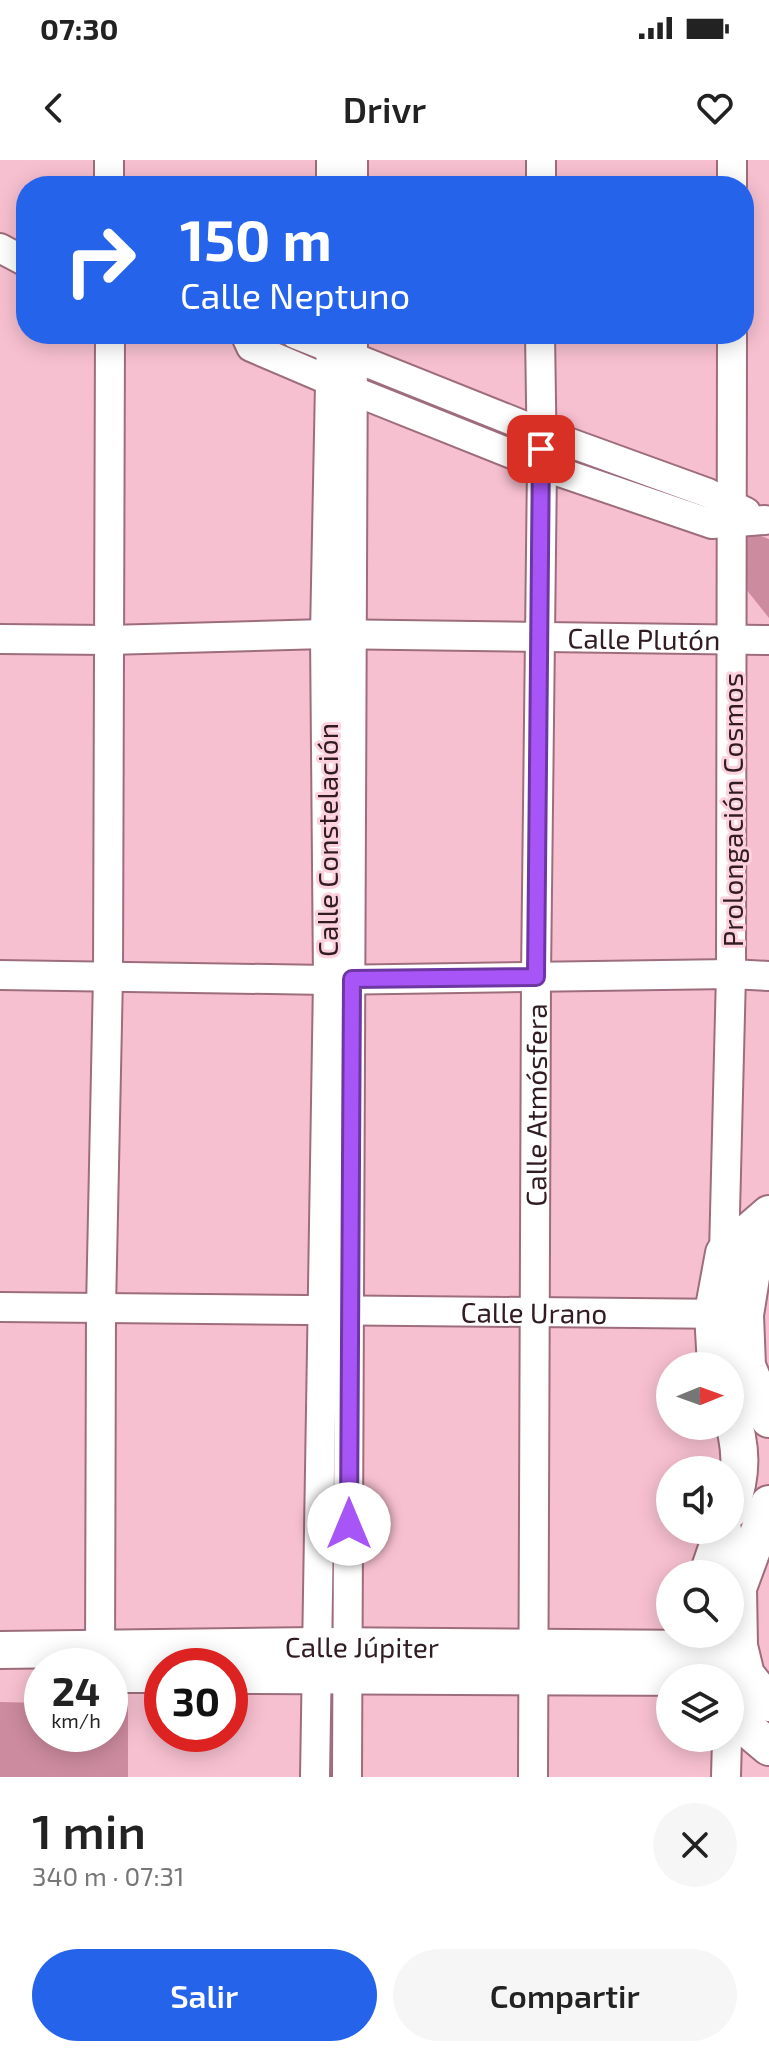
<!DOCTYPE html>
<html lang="es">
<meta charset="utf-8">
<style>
:root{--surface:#fff;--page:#f6f6f6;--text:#222;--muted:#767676;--accent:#2563eb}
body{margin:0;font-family:"Exo 2",sans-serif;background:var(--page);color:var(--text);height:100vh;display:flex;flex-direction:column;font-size:30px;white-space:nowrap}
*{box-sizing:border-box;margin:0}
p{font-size:26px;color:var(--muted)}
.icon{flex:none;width:44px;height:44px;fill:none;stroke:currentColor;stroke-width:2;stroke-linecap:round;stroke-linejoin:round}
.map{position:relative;height:1617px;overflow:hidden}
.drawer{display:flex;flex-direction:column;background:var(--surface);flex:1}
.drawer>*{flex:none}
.banner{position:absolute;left:16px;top:16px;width:738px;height:168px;border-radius:32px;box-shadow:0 4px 20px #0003;background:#2563eb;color:#fff;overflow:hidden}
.needle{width:52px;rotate:89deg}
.fabs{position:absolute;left:656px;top:1192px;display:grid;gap:16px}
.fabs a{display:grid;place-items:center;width:88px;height:88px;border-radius:50%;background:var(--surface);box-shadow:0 4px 20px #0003;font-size:40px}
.speed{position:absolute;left:24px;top:1488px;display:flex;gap:16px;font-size:40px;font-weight:700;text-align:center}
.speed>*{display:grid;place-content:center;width:104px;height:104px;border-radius:50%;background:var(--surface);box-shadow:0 4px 20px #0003;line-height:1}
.speed small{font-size:20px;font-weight:400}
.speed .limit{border:12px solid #d22;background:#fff;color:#111}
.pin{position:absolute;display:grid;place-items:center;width:68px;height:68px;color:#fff;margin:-34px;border-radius:16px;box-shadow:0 4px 12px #0006}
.me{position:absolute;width:88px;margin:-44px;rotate:0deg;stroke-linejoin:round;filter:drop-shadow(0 0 6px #0008)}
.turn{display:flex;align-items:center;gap:28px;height:168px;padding:0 32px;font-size:36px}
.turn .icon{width:104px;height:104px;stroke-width:2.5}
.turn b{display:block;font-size:56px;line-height:68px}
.round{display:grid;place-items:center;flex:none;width:84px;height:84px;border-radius:42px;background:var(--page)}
.overview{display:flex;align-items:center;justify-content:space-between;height:136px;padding:0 32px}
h1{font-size:48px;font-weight:600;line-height:60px}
.action{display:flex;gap:16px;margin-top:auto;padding:16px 32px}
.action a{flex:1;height:92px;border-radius:48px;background:var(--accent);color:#fff;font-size:32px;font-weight:600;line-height:92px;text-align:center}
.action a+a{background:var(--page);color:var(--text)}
.status{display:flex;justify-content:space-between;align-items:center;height:56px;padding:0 40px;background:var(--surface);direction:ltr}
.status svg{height:22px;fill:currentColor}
header{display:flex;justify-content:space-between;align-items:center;height:104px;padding:0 32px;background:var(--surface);font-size:36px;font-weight:600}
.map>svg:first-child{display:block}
</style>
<div class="status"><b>07:30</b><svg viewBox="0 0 49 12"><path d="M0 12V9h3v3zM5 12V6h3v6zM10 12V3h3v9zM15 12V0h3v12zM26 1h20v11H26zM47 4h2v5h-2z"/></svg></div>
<header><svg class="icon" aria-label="back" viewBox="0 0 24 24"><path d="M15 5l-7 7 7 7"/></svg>Drivr<svg class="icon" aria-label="heart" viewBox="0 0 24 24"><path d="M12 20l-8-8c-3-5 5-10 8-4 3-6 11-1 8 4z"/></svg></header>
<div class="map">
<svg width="769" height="1617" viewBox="0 0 769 1617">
<rect width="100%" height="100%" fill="#f7c0d0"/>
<g fill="#cd8b9f">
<path d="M739,368L769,379V458L738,419Z"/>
<path d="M0,1542L42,1543V1574H110V1543L128,1544V1617H0Z"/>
</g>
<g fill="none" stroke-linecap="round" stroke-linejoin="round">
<g stroke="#9e6d7c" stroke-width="32">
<g id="minor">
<path d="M109,0V26"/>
<path d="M331,0V26"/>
<path d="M353,0V26"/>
<path d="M732,0V26"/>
<path d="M541,26V0"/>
<path d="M0,88L26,102"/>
<path d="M245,174L251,187L354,231L542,306L712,364L765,360"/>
<path d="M295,174L540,272L708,333L746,352"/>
<path d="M732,174L731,814L724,1093L734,1099"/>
<path id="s1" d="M0,479L108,480L325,474L769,480"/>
<path d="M0,815L328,820L731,814L769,816"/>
<path id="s2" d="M0,1147L732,1154"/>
<path d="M100,1506L101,1149L108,816L110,174"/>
<path d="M315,1617L328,820L325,474L331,174"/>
<path d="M347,1617L353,174"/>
<path id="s3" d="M533,1617L536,817L542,306L540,174"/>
<path d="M726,1617L727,1578"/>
</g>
</g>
<g stroke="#9e6d7c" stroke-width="40">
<g id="tertiary">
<path d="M769,1095L752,1111L745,1155L747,1206L769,1259"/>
<path d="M716,1206L713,1153L724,1093L769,1054"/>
<path d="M730,1249C742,1287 743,1313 730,1350"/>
<path d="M769,1344L738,1428L739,1486L746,1515L769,1543"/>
<path d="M708,1414L723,1370"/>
<path id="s4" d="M0,1490L316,1486L701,1489L739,1486"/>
<path d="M110,1514H162"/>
<path d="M230,1515L715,1517L746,1515"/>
<path d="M730,1545L750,1571L769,1587"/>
</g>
</g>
<use href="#minor" stroke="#fff" stroke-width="28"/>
<use href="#tertiary" stroke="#fff" stroke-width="36"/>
</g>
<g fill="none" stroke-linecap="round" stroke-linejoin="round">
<g stroke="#6d37a1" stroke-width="20">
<path id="route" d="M349,1364L352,819L536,817L541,289"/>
</g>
<use href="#route" stroke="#a855f7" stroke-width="14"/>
</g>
<g text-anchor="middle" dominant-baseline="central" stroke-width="6" stroke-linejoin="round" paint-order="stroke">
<g font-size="28" fill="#301c22" stroke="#fdd1dd">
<text stroke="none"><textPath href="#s1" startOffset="644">Calle Plutón</textPath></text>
<text transform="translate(732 650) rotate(-90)">Prolongación Cosmos</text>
<text transform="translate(327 680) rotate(-90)">Calle Constelación</text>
<text stroke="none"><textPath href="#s3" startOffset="672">Calle Atmósfera</textPath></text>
<text stroke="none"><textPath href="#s2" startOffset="534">Calle Urano</textPath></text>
<text stroke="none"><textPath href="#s4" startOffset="362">Calle Júpiter</textPath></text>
</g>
</g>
</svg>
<div class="fabs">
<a><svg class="needle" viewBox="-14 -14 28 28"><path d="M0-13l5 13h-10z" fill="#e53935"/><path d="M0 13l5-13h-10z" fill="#767676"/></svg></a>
<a><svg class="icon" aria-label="sound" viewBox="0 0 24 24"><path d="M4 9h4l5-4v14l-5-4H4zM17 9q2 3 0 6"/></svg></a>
<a><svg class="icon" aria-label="search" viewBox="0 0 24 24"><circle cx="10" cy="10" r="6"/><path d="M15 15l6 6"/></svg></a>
<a><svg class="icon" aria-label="layers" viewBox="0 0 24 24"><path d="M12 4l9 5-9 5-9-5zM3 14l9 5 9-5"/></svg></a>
</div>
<div class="speed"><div>24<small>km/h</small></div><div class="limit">30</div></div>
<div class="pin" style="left:541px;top:289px;background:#d93025"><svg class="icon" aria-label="arrive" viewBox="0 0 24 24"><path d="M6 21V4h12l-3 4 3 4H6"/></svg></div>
<svg class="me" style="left:349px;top:1364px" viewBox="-20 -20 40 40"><circle r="19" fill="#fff"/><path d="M0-13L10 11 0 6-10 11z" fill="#a855f7"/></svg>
<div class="banner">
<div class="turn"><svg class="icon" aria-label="right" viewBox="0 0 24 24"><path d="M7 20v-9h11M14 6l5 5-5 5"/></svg><div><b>150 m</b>Calle Neptuno</div></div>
</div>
</div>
<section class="drawer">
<div class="overview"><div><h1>1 min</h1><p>340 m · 07:31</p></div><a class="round"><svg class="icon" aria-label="close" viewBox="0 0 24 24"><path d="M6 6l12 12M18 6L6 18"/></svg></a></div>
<div class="action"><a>Salir</a><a>Compartir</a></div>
</section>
